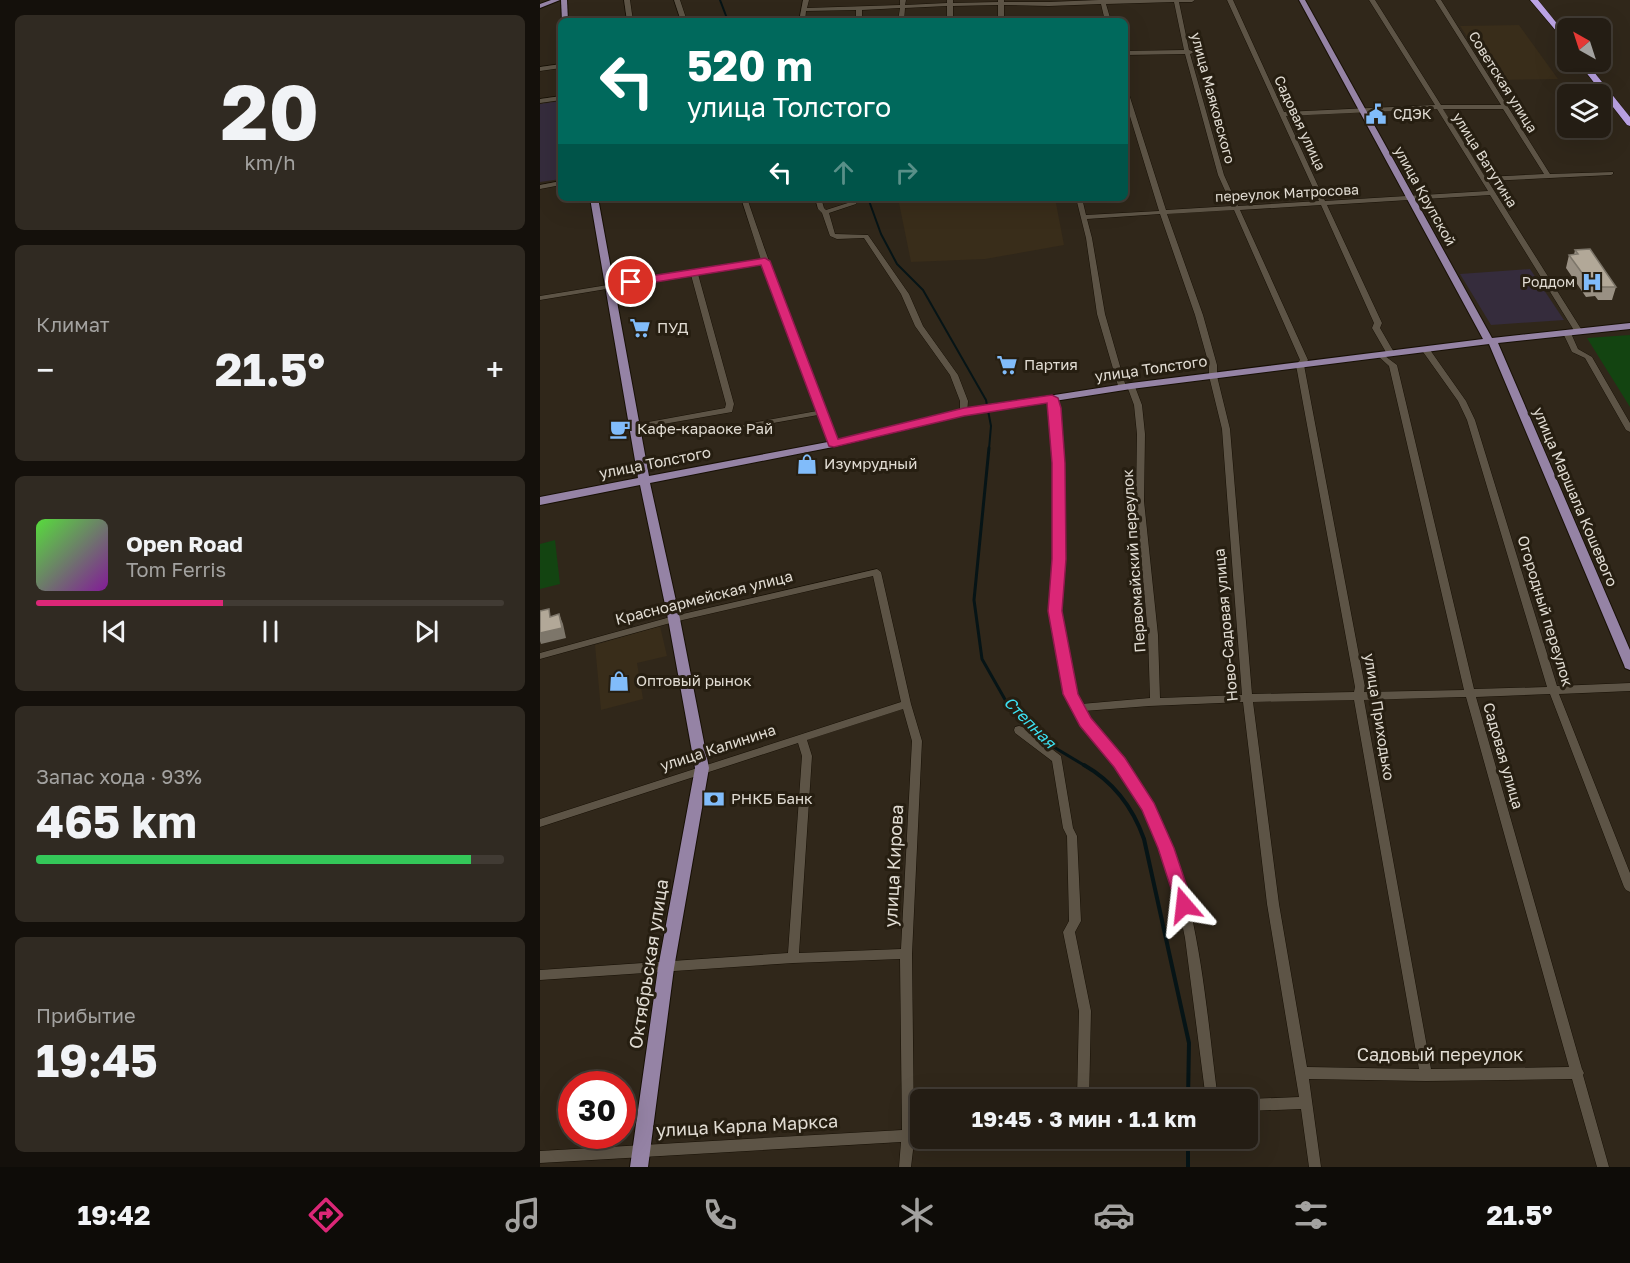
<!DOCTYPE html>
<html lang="ru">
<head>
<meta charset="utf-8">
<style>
  body { margin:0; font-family:"Golos Text",sans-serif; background:#302a22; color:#f1f3f6; height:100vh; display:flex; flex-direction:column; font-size:22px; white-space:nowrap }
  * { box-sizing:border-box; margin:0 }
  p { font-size:20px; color:#a3a2a0 }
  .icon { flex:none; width:33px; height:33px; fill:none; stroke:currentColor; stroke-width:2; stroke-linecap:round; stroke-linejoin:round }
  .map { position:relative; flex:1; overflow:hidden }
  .sheet { display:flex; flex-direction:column; gap:15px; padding:15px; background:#14100b; width:540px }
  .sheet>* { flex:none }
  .hud { position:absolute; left:18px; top:18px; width:570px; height:183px; border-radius:9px; box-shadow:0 6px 24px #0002,0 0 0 2px #413b34; background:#00695c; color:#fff; overflow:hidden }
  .needle { width:39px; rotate:321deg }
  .tools { position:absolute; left:1017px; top:18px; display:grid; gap:12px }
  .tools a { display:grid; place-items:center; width:54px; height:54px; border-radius:9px; background:#241d14; box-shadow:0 6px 24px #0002,0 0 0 2px #413b34; font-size:30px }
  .speed { position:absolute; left:18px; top:1071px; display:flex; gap:12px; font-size:30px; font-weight:700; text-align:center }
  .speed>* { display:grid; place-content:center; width:78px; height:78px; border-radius:50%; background:#241d14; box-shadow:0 6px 24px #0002,0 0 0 2px #413b34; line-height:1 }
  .speed .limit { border:9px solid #d22; background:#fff; color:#111 }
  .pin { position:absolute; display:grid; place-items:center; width:51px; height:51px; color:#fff; margin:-26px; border:3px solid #fff; border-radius:50%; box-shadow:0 2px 6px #0007 }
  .me { position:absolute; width:66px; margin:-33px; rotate:343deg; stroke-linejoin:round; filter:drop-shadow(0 0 4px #0008) }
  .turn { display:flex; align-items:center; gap:21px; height:126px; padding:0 30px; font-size:27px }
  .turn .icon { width:78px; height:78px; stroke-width:2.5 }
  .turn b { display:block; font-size:42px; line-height:51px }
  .lanes { display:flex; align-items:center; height:57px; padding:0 30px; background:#0003; justify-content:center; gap:30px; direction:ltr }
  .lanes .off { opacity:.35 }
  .big { font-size:45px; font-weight:700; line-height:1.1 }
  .sheet .card { flex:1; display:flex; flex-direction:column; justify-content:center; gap:9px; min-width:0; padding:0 21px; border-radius:9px; background:#302a22 }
  .sheet .dial { align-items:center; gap:0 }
  .dial b { font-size:78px; line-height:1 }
  .song { display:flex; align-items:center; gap:18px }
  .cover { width:72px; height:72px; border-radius:9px; background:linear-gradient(135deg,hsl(110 70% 55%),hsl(290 70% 35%)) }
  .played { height:6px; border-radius:3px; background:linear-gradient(90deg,#db2777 40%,#413b34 40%) }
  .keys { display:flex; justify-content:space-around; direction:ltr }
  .heat { display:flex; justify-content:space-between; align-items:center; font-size:33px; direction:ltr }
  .charge { height:9px; border-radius:4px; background:linear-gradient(90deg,#34c759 93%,#413b34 0) }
  .trip { position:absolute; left:370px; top:1089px; width:348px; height:60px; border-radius:9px; background:#241d14; box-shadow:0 6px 24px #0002,0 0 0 2px #413b34; font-weight:700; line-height:60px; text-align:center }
  .tab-bar { display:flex; height:96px; justify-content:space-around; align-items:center; background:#0e0c08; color:#a3a2a0 }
  .tab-bar .icon { width:42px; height:42px }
  .tab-bar .selected { color:#db2777 }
  .tab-bar b { font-size:27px; color:#f1f3f6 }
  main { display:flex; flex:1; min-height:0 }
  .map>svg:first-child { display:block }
</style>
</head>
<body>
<main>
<section class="sheet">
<div class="card dial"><b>20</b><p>km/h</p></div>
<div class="card"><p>Климат</p>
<div class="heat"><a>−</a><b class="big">21.5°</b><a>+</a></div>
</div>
<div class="card">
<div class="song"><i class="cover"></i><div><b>Open Road</b><p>Tom Ferris</p></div></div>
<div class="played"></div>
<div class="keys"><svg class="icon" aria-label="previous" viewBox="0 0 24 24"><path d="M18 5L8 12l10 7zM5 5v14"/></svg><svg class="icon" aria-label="pause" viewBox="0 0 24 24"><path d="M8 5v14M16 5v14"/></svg><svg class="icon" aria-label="next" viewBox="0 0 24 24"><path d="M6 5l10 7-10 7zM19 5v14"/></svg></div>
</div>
<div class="card"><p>Запас хода · 93%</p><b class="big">465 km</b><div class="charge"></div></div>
<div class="card"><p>Прибытие</p><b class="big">19:45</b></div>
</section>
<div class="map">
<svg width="1090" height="1167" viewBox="0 0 1090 1167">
  <rect width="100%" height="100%" fill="#30271a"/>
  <!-- built -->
  <g fill="#392d1a">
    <path d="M979,25L1018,79L956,80L920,26Z"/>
    <path d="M358,198H515L524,245L445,259L371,262Z"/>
    <path d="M120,626L127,656L97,663L103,699L61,710L55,645Z"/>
  </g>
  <!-- education -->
  <g fill="#352c3c">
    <path d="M21,101V179L0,182V104Z"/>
    <path d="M990,269L1024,320L951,325L920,274Z"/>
  </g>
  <!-- green -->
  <g fill="#134411">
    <path d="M1090,335V407L1047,338Z"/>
    <path d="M15,540L20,584L0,589V544Z"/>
  </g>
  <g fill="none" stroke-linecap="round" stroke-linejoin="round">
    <!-- stream-far2 -->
    <g stroke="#061416" stroke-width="2">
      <path d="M180,0L188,21"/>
      <path d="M328,198L341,234L357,264L383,290L446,400L451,426L449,449"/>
    </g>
    <!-- stream-far1 -->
    <path stroke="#061416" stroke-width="3" d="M449,448L434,600L442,659L467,703L507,743L547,767"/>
    <!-- stream -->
    <g stroke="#061416" stroke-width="4">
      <path d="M544,765C574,782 593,808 604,839L649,1043L648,1100"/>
      <path d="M648,1138V1167"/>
    </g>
    <!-- minor casing -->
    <g stroke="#171005" stroke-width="1">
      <g id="minor">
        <path d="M84,0H90L93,21H87Z"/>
        <path d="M134,0H140L147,21H141Z"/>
        <path d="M263,0H269L267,8L360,5V0H366L365,5L407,3V0H413V3L458,2V0H464V2H509L559,0H655L652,2H639L649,50L655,52L650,54L684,175L698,206L779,201L687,0H693L744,112L895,105L829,0H835L901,105H961L895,0H901L1010,174L1073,172V174L1071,175L948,181L1043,332L1039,334L1035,332L950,195L787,205L842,323L840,328L855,354L851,356L847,354L832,328L834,323L781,205L700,210L768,360L764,365L825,687L824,692L924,690L849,366L837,355L841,353L857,365L934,689L1007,687L927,420L918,401L881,349L885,347H888L926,401L935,420L1017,686L1090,683V691L1019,694L1090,873V892L1086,890L1084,887L1010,694L936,697L1042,1069L1044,1073L1043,1075L1069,1167H1057L1032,1079L886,1081L769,1079L781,1167H769L761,1109L708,1111V1100H707L708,1099L759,1097L727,904L703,702L609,706L544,711C553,729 569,742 581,757C592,771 606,791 614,807C660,897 665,1001 678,1100H666L645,938L637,899L621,848L605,810L575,765L541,725L526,694L510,611L515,559V463L508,398L512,396L516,398L523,463V559L520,611L536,694L541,704L610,698L608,635L596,501L597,434L594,405L587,386L588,384H594L602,405L605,434L604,501L618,635L620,698L702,695L682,429L669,376V365L655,315L620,214L547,219L552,238L565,314L586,387L585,389H579L557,314L546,238L536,198H542L546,215L619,211L585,100V89L588,91L626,210L692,206L678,175L645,54L585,55V51L644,50L634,2L566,4L571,21H565L561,4L509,6L464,5V21H458V5L413,6V21H407V6L365,8L364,21H358L360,8L322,10V21H316V10L266,11L265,21H259ZM897,109L948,191L785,201L746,116ZM903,109H963L1004,174L945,177ZM694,210L760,360L756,365L815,687L814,692L712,694L690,429L677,376V365L663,315L627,214ZM922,697H926L1029,1067L891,1069L824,700ZM814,700L879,1069L767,1067L739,904L713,702Z"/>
        <path d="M21,64V68L0,71V67Z"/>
        <path d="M21,96V100L0,103V99Z"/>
        <path d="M21,181V185L0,189V185Z"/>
        <path d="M201,198H207C235,281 267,363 297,444L296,446H290L289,444L278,415L206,428L202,426L206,424L277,411L222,263L158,274L194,404L192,412L95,429H92L91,427L92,425L185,408L186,404L151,275L0,300V296L221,260Z"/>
        <path d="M275,198H281L284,208L286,210L311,202L313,198H319L316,204L289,213L295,234L328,235L369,294L383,326L418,375L428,401L427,414H424L420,412V401L410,375L375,326L361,294L324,238L297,239L290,236L282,213L278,209Z"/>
        <path d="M1024,331H1030L1038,349L1052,357L1090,423V432L1086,430L1045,358L1032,352L1023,333Z"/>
        <path d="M337,569L341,572L371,704L382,741L372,954L374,1129H381V1138H386L381,1141L374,1142L371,1167H359L361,1142L0,1163V1151L362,1130L360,959L253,963L0,980V970L248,953L262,756L258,743L0,827V819L361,702L333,576L134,622L0,659V653L134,616ZM363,709L372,741L361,949L259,953L272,756L267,740Z"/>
        <path d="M479,726L483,727L521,756L533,828L537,836L541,921L535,932L551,1011L549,1100H537L539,1011L523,932L529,921L527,836L523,828L512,761L475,733L474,730L475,727Z"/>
      </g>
    </g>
    <!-- major casing -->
    <g stroke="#171005" stroke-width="2">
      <g id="major">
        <path d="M11,0H20L0,8V4Z"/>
        <path d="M21,0H27L28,21H22Z"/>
        <path d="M759,0H765L952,338L1090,323V329L958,343L1090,650V670L1085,668L1084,665L949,344L591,389L424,415L293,447L110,483L140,619L169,768L134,968L108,1167H90L118,968L155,768L128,619L100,485L0,505V497L98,478L50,198H58L109,476L293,441L424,409L591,383L943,339Z"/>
      </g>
    </g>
    <!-- highway casing -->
    <g stroke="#171005" stroke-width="1">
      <g id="highway">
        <path d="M990,0H998L1028,37V45Z"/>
        <path d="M1038,62H1046L1090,117V126L1087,125Z"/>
      </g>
    </g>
    <!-- minor -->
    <use href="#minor" fill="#5d5446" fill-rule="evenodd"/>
    <!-- major -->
    <use href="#major" fill="#9583a5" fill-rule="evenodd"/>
    <!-- highway -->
    <use href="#highway" fill="#bba3e5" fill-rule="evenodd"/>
  </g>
  <!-- wall -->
  <path fill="#999083" d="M1035,250L1076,287L1072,300H1058L1055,296L1046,297L1026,268L1029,255H1034Z"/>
  <!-- shaded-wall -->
  <path fill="#7d766a" d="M19,614L23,624L26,638L1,644L0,641V633Z"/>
  <!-- building -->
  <g fill="#b2a898" stroke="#7d766a" stroke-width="1.5">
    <path d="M1050,249L1076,287H1062L1059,283L1050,284L1029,255L1038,254L1035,250Z"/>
    <path d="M9,609L10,617L19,614L22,628L0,633V611Z"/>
  </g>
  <!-- route -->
  <path fill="#db2777" stroke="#8e194d" stroke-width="1.5" d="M225,258L230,261L298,439L424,408L512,395L518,398L521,408L525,463L526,559L522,611L538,694L551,718L585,758L614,803L634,848L653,905L650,910L644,912L638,910L618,848L602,810L574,767L540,726L523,694L508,611L512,559V463L507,403L424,416L294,447L289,446L221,265L91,286L85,282L91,279Z"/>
  <!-- icons -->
  <defs>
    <g id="civic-bare" transform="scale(1.62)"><path d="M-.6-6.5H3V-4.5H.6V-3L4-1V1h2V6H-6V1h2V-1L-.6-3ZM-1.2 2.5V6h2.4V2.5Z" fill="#81bcfa" stroke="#261e11" stroke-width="2.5" paint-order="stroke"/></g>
    <g id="hospital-bare" transform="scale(1.62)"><path d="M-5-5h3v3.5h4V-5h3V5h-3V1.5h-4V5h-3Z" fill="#81bcfa" stroke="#261e11" stroke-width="2.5" paint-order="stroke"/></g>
    <g id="supermarket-bare" transform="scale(1.62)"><path d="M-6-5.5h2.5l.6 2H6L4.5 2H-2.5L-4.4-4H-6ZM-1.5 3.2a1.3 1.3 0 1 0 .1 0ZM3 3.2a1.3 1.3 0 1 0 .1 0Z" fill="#81bcfa" stroke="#261e11" stroke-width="2.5" paint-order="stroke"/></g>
    <g id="cafe-bare" transform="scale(1.62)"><path d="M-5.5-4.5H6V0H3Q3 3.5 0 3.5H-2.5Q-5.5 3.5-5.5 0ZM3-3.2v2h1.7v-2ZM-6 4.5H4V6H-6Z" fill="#81bcfa" stroke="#261e11" stroke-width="2.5" paint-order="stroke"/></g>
    <g id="shop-bare" transform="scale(1.62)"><path d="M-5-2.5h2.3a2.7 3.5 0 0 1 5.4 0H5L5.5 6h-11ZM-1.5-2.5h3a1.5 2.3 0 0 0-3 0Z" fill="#81bcfa" stroke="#261e11" stroke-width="2.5" paint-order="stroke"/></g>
    <g id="bank-bare" transform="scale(1.62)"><path d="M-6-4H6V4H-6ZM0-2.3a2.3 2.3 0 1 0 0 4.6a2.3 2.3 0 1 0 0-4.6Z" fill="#81bcfa" stroke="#261e11" stroke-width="2.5" paint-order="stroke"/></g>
  </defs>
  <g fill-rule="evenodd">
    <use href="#civic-bare" x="836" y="114"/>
    <use href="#hospital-bare" x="1052" y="282"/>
    <use href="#supermarket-bare" x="100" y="328"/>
    <use href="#supermarket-bare" x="467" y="365"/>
    <use href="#cafe-bare" x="80" y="429"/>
    <use href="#shop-bare" x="267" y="464"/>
    <use href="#shop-bare" x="79" y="681"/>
    <use href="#bank-bare" x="174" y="799"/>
  </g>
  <g text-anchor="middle" stroke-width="6" stroke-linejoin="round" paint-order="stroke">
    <!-- far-street labels -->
    <g font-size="14" fill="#e1dcd3" stroke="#261e11">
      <text transform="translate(963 82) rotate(58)" y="5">Советская улица</text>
      <text transform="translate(673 98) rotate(75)" y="5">улица Маяковского</text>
      <text transform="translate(760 123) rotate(65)" y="5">Садовая улица</text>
      <text transform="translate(945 160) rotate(58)" y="5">улица Ватутина</text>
      <text transform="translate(747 193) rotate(-3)" y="5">переулок Матросова</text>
      <text transform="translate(885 196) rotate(61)" y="5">улица Крупской</text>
    </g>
    <!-- far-poi labels -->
    <g font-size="14" fill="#e1dcd3" stroke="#261e11" text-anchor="start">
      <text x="853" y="119">СДЭК</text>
      <text x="1035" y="287" text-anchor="end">Роддом</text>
    </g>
    <!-- poi labels -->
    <g font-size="15" fill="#e1dcd3" stroke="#261e11" text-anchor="start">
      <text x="117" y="333">ПУД</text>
      <text x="484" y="370">Партия</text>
      <text x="97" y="434">Кафе-караоке Рай</text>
      <text x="284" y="469">Изумрудный</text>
      <text x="96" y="686">Оптовый рынок</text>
      <text x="191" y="804">РНКБ Банк</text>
    </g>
    <!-- street labels -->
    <g font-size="15" fill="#e1dcd3" stroke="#261e11">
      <text transform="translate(611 369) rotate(-8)" y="5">улица Толстого</text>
      <text transform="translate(115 463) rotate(-11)" y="5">улица Толстого</text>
      <text transform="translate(1035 497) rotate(67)" y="5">улица Маршала Кошевого</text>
      <text transform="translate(594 561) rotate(-94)" y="5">Первомайский переулок</text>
      <text transform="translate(164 598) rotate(-14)" y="5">Красноармейская улица</text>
      <text transform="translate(1005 611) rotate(73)" y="5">Огородный переулок</text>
      <text transform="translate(686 625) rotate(-95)" y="5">Ново-Садовая улица</text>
      <text transform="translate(839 717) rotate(81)" y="5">улица Приходько</text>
      <text transform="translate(178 748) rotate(-18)" y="5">улица Калинина</text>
      <text transform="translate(963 756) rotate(74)" y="5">Садовая улица</text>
    </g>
    <!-- water labels -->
    <g font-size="16" font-style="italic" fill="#3cdff0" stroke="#261e11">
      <text transform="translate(490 722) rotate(45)" y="6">Степная</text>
    </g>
    <!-- near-street labels -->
    <g font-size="18" fill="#e1dcd3" stroke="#261e11">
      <text transform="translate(354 866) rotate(-87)" y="6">улица Кирова</text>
      <text transform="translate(109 964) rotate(-81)" y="6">Октябрьская улица</text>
      <text x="900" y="1061">Садовый переулок</text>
      <text transform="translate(207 1126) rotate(-3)" y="6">улица Карла Маркса</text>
    </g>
  </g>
</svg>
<div class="tools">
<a><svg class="needle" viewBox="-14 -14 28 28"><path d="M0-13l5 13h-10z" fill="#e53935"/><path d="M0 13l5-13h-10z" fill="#a3a2a0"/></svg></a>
<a><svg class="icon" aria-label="layers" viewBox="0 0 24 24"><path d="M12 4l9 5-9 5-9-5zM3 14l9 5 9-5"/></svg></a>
</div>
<div class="speed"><div class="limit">30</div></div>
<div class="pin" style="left:91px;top:282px;background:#d93025"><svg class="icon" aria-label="arrive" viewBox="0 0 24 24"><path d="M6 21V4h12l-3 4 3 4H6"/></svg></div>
<svg class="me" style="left:644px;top:905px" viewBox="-20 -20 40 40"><path d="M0-17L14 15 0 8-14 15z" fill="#db2777" stroke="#fff" stroke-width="4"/></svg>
<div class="trip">19:45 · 3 мин · 1.1 km</div>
<div class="hud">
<div class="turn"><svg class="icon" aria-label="left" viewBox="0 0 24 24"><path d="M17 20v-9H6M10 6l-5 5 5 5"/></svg><div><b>520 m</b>улица Толстого</div></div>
<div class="lanes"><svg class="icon" aria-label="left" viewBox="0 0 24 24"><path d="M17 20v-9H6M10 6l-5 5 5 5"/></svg><svg class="icon off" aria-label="ahead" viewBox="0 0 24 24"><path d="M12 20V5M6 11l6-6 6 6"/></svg><svg class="icon off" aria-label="right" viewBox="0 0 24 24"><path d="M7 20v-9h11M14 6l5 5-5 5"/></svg></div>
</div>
</div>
</main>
<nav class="tab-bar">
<b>19:42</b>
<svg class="icon selected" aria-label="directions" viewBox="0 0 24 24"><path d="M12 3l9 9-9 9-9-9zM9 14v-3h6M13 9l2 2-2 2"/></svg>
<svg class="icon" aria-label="music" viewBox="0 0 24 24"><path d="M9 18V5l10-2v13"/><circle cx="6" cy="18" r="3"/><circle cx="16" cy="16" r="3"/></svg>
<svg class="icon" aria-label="phone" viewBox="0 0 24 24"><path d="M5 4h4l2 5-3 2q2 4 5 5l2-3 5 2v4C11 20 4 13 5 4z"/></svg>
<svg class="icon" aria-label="climate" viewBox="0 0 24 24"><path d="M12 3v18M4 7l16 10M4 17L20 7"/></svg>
<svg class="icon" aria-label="car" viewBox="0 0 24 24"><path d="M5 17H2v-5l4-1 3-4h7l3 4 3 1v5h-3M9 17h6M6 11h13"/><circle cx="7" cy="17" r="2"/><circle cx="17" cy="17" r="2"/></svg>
<svg class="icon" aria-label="filters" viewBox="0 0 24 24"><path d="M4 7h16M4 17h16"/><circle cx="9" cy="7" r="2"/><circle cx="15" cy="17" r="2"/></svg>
<b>21.5°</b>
</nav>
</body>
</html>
